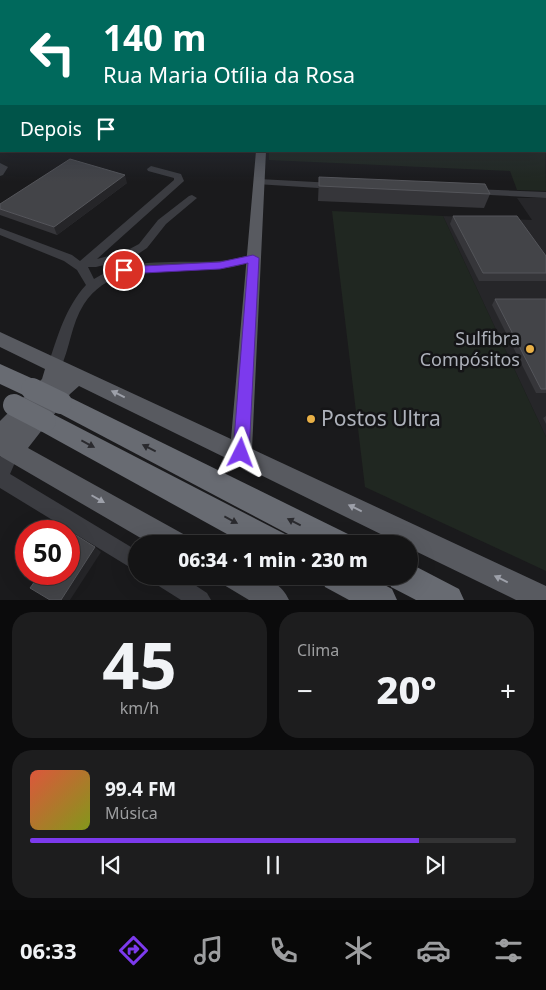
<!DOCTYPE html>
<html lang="pt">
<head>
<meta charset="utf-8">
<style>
  body { margin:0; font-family:"Noto Sans",sans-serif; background:#1d1d1e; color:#f1f3f6; height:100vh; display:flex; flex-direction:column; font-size:19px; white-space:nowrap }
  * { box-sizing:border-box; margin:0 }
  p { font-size:16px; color:#9d9ea0 }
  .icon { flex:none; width:28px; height:28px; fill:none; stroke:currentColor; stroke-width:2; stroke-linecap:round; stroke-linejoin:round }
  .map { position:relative; height:600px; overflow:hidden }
  .details { display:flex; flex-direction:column; gap:12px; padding:12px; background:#0b0b0c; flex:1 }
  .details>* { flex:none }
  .guide { position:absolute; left:0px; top:0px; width:546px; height:152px; box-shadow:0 5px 20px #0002,0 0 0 1px #333334; background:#00695c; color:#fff; overflow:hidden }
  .speed { position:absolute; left:15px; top:520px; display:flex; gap:10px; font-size:25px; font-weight:700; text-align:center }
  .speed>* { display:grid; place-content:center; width:65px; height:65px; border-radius:50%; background:#141415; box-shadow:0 5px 20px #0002,0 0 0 1px #333334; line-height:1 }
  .speed .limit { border:8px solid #d22; background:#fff; color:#111 }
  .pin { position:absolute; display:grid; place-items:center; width:42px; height:42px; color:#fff; margin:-21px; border:2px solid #fff; border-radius:50%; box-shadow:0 1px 5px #0007 }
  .me { position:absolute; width:55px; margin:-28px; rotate:3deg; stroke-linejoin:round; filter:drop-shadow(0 0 4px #0008) }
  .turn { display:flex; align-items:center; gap:18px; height:105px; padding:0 20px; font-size:22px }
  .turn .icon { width:65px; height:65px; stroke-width:2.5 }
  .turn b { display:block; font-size:35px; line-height:42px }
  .then { display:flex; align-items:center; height:48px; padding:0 20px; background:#0003; gap:10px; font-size:19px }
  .big { font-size:38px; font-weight:800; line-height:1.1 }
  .details .tile { flex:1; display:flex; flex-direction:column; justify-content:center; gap:8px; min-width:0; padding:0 18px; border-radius:20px; background:#1d1d1e }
  .details .dial { align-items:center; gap:0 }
  .dial b { font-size:65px; line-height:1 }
  .song { display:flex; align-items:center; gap:15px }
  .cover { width:60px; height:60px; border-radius:8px; background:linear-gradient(135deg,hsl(10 70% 55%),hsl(70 70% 35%)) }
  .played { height:5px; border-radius:2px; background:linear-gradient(90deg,#7c3aed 80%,#333334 80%) }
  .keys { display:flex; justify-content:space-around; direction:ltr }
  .heat { display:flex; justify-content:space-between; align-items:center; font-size:28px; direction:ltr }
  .details .tiles { flex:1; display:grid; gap:12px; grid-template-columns:1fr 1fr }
  .tile:last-child { grid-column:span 2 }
  .trip { position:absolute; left:128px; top:535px; width:290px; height:50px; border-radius:25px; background:#141415; box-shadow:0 5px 20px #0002,0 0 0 1px #333334; font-weight:800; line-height:50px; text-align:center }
  .dock { display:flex; height:80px; justify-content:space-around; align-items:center; background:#080808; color:#9d9ea0 }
  .dock .icon { width:35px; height:35px }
  .dock .active { color:#7c3aed }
  .dock b { font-size:22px; color:#f1f3f6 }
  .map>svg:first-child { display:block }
</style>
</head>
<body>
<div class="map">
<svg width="546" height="600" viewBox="0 0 546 600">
  <rect width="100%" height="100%" fill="#1a1a1c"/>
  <!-- built -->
  <path fill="#262629" d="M517,198H546V437L443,216L532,220Z"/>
  <!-- green -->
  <g fill="#202721">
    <path d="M545,127L546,191L517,190L510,171L269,160V151H545Z"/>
    <path d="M332,211L443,216L546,437V571L365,487Z"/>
  </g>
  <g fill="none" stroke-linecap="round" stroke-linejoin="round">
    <!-- minor -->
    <g fill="#3b3c41" fill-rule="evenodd">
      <rect x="545" y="105" width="1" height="4"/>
      <rect x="0" y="141" width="1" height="4"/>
      <path d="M0,163L8,167L3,175L0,176Z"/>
      <path d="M151,166L181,174L184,181L97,259L124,252L139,244L158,220L189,196L192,195L197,198L166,224L147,248L132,258L96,267H88L94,279C131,256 178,264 219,261C231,260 242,257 253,254L259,258L257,261C245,264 232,268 219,269C174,272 113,259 84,304C71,324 70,349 60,369L55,371L50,369L48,365C58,336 65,308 86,285L77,270L64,261L0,235V228L72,255L80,261L174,180V178L148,171L147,169Z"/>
      <path d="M259,179L334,183L339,186L334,189L256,184V180Z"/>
      <path d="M474,189L546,192V198L471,194L469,192Z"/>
      <path d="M12,443L18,445L20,451L10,474L136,550V571L0,488V457L6,445Z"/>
      <path d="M151,576H181L207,593L211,600H181L154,583Z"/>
    </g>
    <!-- major -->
    <g fill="#585a60" fill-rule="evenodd">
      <path d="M256,151H266L252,449L546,586V600H516L409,548V544H401L79,386L70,394L28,448L185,535L189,544H151L0,456V421L42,379L45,369L0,347V332L231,439Z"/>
      <path d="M220,576C245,576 277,572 289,600H249L224,585Z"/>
    </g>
    <!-- highway -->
    <g fill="#686b72" fill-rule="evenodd">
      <path d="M0,364L40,382L43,389L40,396L32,399L0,384Z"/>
      <path d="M61,393L348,534L353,544H307L53,410L49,403L53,396Z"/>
      <path d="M45,410L285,534L290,544H245L37,429L33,421L37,413Z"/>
      <path d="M409,563L459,589L464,600H416L391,587L387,576H409Z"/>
      <path d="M321,576H368L392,589L397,600H349L325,587Z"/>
    </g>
    <!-- highway-bridge -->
    <g stroke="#686b72" stroke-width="22">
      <path d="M32,389L61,403"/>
      <path d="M14,405L45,421"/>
    </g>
  </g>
  <!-- wall -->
  <g fill="#36363a">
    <path d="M319,177L490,194L484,208L318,201Z"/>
    <path d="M127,183L57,235L0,215V204Z"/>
    <path d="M453,216L546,256V281H479L450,224Z"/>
    <path d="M495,299H546V393H536L492,305Z"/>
    <path d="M546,416V424L543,418Z"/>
  </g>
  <!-- shaded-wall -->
  <g fill="#252528">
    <path d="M125,175L127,183L57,235L54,227Z"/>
    <path d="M95,547L101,552L70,600H61Z"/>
  </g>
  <!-- building -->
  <g fill="#434448" stroke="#54555a">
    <path d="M70,159L125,175L54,227L0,209V204Z"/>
    <path d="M319,177L485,184L490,194L319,186Z"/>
    <path d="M453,216H517L546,256V273H483Z"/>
    <path d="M495,299H546V389H541Z"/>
    <path d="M71,532L95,547L61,600H50L30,588L40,574H69V535Z"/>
  </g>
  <!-- one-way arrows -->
  <defs><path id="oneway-solid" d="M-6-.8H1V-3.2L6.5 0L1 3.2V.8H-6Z" transform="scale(1.25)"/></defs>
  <g fill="#9da0a9">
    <use href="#oneway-solid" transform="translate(118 394) rotate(-154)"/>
    <use href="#oneway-solid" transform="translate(98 499) rotate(30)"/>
    <use href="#oneway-solid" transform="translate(355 508) rotate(-154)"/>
    <use href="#oneway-solid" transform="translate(501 579) rotate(-154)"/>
  </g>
  <g fill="#2a2a2e">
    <use href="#oneway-solid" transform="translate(88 444) rotate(28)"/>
    <use href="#oneway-solid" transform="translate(149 448) rotate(-153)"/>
    <use href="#oneway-solid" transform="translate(231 520) rotate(28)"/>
    <use href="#oneway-solid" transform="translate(294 522) rotate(-153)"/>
  </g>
  <!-- sky -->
  <linearGradient id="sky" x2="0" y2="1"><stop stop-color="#0e0e0f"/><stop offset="0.54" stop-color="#383e4b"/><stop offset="1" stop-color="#383e4b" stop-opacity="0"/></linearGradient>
  <rect width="546" height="182" fill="url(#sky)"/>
  <!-- route -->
  <path fill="#7c3aed" stroke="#51269a" d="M253,255L259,258L249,453L246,459L241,461L235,459L233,453L248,263L220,269L124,274L119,270L124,267L220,262Z"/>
  <!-- markers -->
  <g fill="#e9b046" stroke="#151517" stroke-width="2">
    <circle cx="530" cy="349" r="5"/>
    <circle cx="311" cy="419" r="5"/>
  </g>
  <g text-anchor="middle" stroke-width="5" stroke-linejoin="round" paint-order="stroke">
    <!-- poi labels -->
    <g font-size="18" fill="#aeb2bb" stroke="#151517" text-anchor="end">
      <text x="520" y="345">Sulfibra<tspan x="520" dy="21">Compósitos</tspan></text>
    </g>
    <!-- near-poi labels -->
    <g font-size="21" fill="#aeb2bb" stroke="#151517" text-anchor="start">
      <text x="321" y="426">Postos Ultra</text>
    </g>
  </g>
</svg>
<div class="speed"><div class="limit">50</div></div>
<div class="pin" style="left:124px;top:270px;background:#d93025"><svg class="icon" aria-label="arrive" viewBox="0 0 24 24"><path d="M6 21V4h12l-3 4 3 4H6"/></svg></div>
<svg class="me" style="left:241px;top:453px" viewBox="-20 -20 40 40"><path d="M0-17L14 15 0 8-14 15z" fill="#7c3aed" stroke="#fff" stroke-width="4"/></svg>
<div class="trip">06:34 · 1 min · 230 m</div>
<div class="guide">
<div class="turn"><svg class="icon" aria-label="left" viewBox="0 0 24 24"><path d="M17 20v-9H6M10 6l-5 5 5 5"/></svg><div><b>140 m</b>Rua Maria Otília da Rosa</div></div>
<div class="then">Depois<svg class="icon" aria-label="arrive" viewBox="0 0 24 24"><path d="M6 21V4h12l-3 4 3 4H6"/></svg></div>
</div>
</div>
<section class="details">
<div class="tiles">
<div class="tile dial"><b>45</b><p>km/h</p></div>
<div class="tile"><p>Clima</p>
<div class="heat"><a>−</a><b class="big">20°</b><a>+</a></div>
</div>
<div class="tile">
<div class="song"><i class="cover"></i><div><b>99.4 FM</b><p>Música</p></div></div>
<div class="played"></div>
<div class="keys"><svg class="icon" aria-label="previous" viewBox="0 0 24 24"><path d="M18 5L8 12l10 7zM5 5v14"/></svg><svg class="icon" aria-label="pause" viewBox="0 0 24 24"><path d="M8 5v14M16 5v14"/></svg><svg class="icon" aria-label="next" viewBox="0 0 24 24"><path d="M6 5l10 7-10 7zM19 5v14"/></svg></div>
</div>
</div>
</section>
<nav class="dock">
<b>06:33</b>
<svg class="icon active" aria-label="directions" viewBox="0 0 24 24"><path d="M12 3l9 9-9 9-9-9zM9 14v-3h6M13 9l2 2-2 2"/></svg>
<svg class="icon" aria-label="music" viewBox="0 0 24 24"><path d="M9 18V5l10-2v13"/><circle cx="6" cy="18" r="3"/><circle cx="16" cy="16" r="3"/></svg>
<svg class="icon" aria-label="phone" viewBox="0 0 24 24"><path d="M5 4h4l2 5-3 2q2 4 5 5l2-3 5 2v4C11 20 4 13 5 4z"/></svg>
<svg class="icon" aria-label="climate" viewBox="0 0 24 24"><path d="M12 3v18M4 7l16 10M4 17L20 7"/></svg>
<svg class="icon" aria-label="car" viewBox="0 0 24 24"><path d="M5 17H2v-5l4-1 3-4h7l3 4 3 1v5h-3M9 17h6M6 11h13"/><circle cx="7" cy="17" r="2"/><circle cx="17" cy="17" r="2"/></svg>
<svg class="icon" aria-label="filters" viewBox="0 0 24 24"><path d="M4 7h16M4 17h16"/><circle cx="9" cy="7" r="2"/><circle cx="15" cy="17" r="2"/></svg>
</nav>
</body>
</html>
